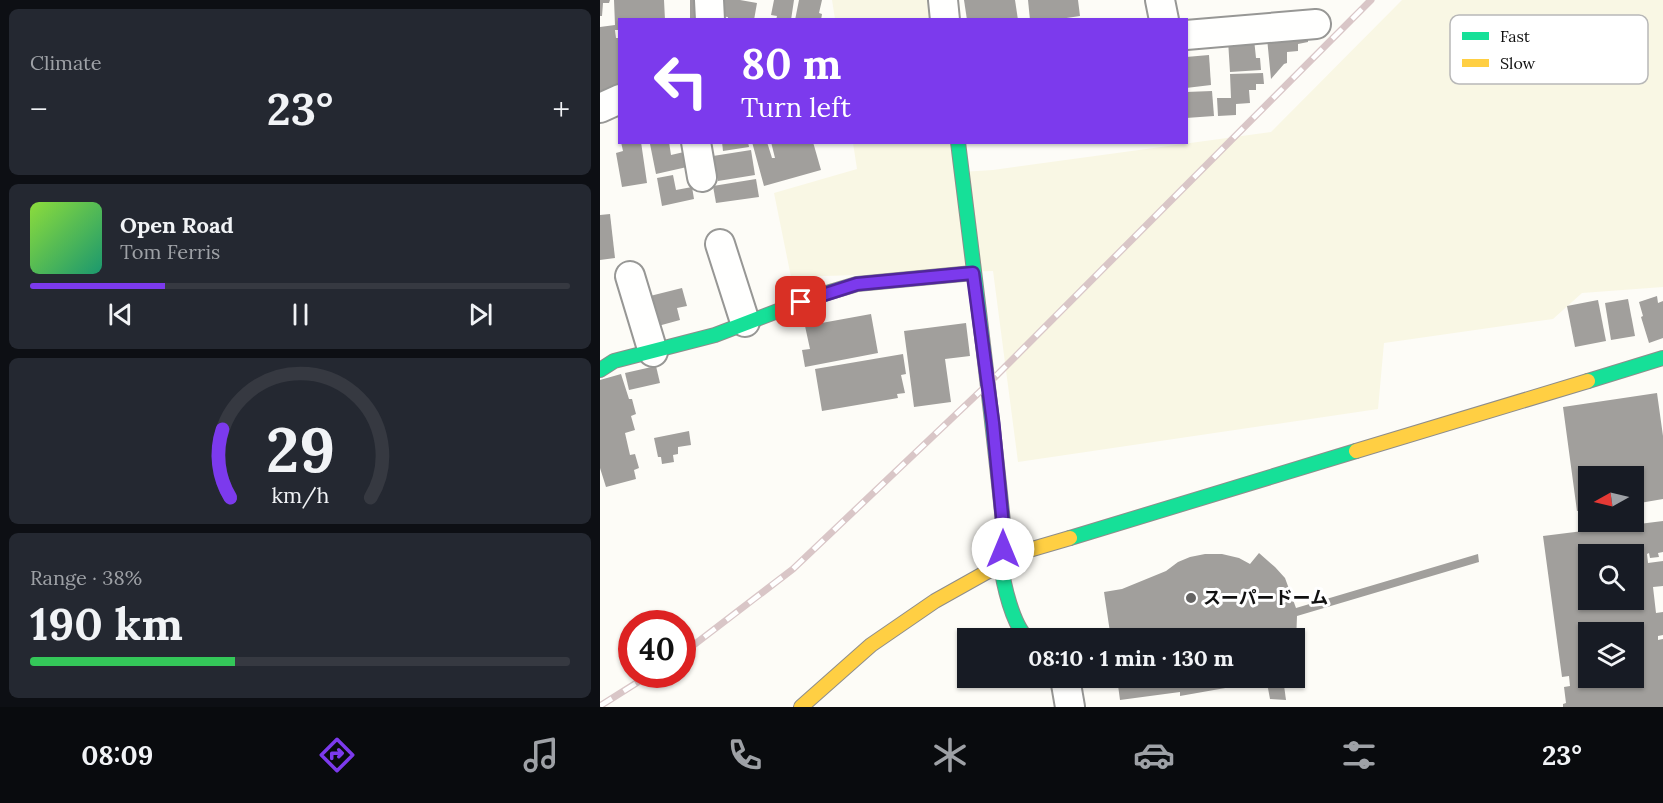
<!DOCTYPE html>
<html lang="en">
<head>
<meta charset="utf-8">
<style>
  body { margin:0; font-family:Lora,"Noto Sans JP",serif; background:#242831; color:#f1f3f6; height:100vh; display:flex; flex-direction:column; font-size:22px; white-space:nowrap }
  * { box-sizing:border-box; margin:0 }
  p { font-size:20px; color:#9ea1a6 }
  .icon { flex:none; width:33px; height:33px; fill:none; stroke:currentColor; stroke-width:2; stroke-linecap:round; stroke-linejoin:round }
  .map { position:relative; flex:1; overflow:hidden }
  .drawer { display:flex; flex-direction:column; gap:9px; padding:9px; background:#0d0f14; width:600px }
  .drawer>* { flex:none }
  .top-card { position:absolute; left:18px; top:18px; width:570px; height:126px; border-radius:0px; box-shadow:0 2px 4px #0004; background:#7c3aed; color:#fff; overflow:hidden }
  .needle { width:39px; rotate:262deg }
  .controls { position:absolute; left:978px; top:466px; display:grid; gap:12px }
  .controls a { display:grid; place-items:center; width:66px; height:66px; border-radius:0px; background:#171b24; box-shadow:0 2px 4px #0004; font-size:30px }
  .speed { position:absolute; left:18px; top:610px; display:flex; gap:12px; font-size:30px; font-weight:700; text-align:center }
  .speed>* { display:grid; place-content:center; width:78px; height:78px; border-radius:50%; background:#171b24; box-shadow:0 2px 4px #0004; line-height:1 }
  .speed .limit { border:9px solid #d22; background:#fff; color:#111 }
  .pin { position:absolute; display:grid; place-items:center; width:51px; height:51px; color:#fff; margin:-26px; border-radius:12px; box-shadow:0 3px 9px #0006 }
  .me { position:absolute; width:66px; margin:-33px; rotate:0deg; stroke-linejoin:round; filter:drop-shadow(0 0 4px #0008) }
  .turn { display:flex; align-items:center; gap:21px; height:126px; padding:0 24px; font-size:27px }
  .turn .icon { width:78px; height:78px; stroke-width:2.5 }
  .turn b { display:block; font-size:42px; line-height:51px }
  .big { font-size:45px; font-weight:700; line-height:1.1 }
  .drawer .card { flex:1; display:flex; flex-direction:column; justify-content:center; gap:9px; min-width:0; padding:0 21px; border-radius:9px; background:#242831 }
  .drawer .dial { align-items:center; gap:0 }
  .dial svg { height:156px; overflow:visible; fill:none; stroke:#363941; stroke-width:7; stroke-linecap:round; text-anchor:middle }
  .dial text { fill:#f1f3f6; stroke:none }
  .song { display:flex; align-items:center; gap:18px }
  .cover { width:72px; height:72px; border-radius:9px; background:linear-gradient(135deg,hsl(90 70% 55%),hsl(160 70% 35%)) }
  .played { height:6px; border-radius:3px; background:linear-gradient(90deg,#7c3aed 25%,#363941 25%) }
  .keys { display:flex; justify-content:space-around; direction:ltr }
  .heat { display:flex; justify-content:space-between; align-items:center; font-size:33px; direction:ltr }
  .charge { height:9px; border-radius:4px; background:linear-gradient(90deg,#34c759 38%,#363941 0) }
  .trip { position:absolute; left:357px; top:628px; width:348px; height:60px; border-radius:0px; background:#171b24; box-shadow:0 2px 4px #0004; font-weight:700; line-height:60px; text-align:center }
  .tab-bar { display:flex; height:96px; justify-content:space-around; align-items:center; background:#090b0e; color:#9ea1a6 }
  .tab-bar .icon { width:42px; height:42px }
  .tab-bar .active { color:#7c3aed }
  .tab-bar b { font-size:27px; color:#f1f3f6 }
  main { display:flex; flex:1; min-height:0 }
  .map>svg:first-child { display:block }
</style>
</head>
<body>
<main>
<section class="drawer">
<div class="card"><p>Climate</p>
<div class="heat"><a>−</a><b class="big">23°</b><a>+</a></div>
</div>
<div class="card">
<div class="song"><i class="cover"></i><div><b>Open Road</b><p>Tom Ferris</p></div></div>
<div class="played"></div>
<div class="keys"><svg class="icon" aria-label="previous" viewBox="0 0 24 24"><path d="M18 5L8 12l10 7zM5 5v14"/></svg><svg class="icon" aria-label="pause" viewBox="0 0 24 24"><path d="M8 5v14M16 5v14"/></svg><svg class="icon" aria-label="next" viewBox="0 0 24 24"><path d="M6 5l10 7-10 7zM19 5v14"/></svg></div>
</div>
<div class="card dial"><svg viewBox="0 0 100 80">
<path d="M14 69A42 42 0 1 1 86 69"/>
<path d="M14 69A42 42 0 0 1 10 34" stroke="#7c3aed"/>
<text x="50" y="56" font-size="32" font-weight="700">29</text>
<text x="50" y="72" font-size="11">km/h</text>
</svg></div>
<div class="card"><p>Range · 38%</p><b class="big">190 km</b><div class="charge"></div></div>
</section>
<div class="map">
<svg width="1063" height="707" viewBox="0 0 1063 707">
  <rect width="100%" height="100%" fill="#fdfcf7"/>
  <!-- farmland -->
  <g fill="#f9f7e4">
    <path d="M232,0H344L346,19H235Z"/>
    <path d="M802,0H1063V287L982,293L953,319L784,343L778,409L418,462L393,271L191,277L174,193L257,169L253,143H358L361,172L393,170L671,132Z"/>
  </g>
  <!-- building -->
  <g fill="#a19f9c" fill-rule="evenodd">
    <path d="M0,0H10L9,3H3L2,16H0Z"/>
    <path d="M14,0H64L65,20H20V30H15L16,38H20V92L0,93V27L15,25Z"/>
    <path d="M90,0H105L102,18H90Z"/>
    <path d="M122,0H140L157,3L154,20H128V17L119,16Z"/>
    <path d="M174,0H194L191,20H176L177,16L171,15Z"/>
    <path d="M199,0H222L219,13L222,14L221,20H195Z"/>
    <path d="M364,0H415L418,20H367Z"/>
    <path d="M428,0H478L480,16L453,20H430Z"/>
    <path d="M708,35V42L698,44V51L687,52V63L684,64L671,79L667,38Z"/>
    <path d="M654,39L656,58H660L661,70L630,72L628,40Z"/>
    <path d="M609,55L611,85L586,88V57Z"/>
    <path d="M663,73L664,84H656V90H649L650,103L636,104V115L618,116L617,98H631L630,74Z"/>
    <path d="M612,91L614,116L586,118V92Z"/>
    <path d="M21,142H41L47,183L22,187L16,153L23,151Z"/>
    <path d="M58,142H69L71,155L84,152L87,167L56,174L50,144Z"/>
    <path d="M122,142H148L149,147L123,151Z"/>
    <path d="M152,142H167L172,158H175L171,142H213L221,170L164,186Z"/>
    <path d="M151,150L155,175L118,181L113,156Z"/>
    <path d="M73,175L76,190L92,187L94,199L62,206L57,178Z"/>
    <path d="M156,179L159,197L116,203L113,186Z"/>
    <path d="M10,214L15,258L0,260V215Z"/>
    <path d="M82,288L87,306L77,308L80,320L58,326L50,296Z"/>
    <path d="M1057,296L1058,303L1063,301V338L1049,343L1041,317L1043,316L1039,302Z"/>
    <path d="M1028,299L1035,336L1011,340L1005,303Z"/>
    <path d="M998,300L1006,341L975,347L967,306Z"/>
    <path d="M271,314L278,353L205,367L202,350L210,349L205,326Z"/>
    <path d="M366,323L370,356L345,359L351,402L314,407L304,331Z"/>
    <path d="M303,354L306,374L301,375L305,393L297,394L298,398L222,411L215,369Z"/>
    <path d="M56,366L60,383L29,390L25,373Z"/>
    <path d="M21,374L29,399H32L36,414L31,416L35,430L25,433L30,455L35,454L39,468L34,470L36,479L6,487L0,468V380Z"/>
    <path d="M1057,393L1063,436V499L1034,504V477H988V510L977,511L963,407Z"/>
    <path d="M89,431L91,445L78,447V454L73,455L74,462L62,464L61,457H58L54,438Z"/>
    <path d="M1063,521V552L1058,553L1059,557L1050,558L1049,553L1047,554L1048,563L1063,561V586L1053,587L1056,613L1063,612V635L1058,636V640L1063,639V707H963V704L966,703L964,687L970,686L969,676L962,677L943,536ZM988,555H1034V600H988ZM988,633H1034V678H988Z"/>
    <path d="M659,553L675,567L685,578L696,608L878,554L879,562L697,616L696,643L694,639H511L504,592L522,589L566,571L578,562L590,557L605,554H622L639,558L650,564Z"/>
    <path d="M517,678H664V679L631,685V687L580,696V692L520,700Z"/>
    <path d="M666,678H683L686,700L670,699Z"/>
  </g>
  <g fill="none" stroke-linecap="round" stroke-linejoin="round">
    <!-- street casing -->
    <g stroke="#979795" stroke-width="32">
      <g id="street">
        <path d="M109,0L110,20"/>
        <path d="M343,0L345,20"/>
        <path d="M560,0L564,20"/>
        <path d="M586,35L716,24"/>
        <path d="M0,108L20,99"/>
        <path d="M96,142L102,177"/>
        <path d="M120,244L145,322"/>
        <path d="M30,276L53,352"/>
        <path d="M465,678L470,707"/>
      </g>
    </g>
    <!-- fast casing -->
    <g stroke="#8e8d8b" stroke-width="16">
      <g id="fast">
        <path d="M358,142C374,272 391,401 404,532C405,542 400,553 401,563C403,584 413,626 428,639"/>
        <path d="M0,370L14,361L115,335L217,296L257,284L373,273"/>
        <path d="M988,381L1063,358"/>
        <path d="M470,538L756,451"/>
      </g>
    </g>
    <!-- slow casing -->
    <g stroke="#8e8d8b" stroke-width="16">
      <g id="slow">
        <path d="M756,451L988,381"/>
        <path d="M201,707L271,645L335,601L410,559L429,550L470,538"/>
      </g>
    </g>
    <!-- street -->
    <use href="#street" stroke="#fffffe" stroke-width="28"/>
    <!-- fast -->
    <use href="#fast" stroke="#16e098" stroke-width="14"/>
    <!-- slow -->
    <use href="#slow" stroke="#ffcf43" stroke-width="14"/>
    <!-- rail casing -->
    <g stroke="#d9c6c7" stroke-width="7">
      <g id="rail">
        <path d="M82,654L193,569L388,384L771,0"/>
        <path d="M0,706L49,675"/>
      </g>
    </g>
    <!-- rail -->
    <use href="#rail" stroke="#fff" stroke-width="4.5" stroke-dasharray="14" stroke-linecap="butt"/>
  </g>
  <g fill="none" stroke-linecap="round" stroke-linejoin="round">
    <!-- route casing -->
    <g stroke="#51269a" stroke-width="15">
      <path id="route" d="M201,302L257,284L373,273L393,423L404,536L403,549"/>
    </g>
    <!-- route -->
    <use href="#route" stroke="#7c3aed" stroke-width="10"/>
  </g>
  <!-- markers -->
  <circle fill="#646362" stroke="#fff" stroke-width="2" cx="591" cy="598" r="6"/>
  <g text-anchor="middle" stroke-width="6" stroke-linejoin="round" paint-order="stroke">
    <!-- poi labels -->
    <g font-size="18" font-weight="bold" fill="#111" stroke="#fff" text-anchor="start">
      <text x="603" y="604">スーパードーム</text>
    </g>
  </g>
  <!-- legend -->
  <rect x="850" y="15" width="198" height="69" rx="9" fill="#fff" stroke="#b8b8b8" stroke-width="1.5"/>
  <rect x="862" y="32" width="27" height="8" fill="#16e098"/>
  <rect x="862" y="59" width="27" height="8" fill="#ffcf43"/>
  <g font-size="16" fill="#111">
    <text x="900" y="42">Fast</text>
    <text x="900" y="69">Slow</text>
  </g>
</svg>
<div class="controls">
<a><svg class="needle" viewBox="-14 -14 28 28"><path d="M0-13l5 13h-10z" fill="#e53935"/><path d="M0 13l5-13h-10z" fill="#9ea1a6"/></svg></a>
<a><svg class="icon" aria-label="search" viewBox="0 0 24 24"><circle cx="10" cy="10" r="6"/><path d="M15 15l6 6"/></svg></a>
<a><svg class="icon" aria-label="layers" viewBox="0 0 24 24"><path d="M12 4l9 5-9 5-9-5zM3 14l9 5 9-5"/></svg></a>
</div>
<div class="speed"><div class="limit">40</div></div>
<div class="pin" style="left:201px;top:302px;background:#d93025"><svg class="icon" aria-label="arrive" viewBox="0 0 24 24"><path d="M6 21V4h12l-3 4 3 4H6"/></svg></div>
<svg class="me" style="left:403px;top:549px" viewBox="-20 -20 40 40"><circle r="19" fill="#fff"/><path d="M0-13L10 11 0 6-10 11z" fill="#7c3aed"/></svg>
<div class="trip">08:10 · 1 min · 130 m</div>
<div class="top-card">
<div class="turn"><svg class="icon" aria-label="left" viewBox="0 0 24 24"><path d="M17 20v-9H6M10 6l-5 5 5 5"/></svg><div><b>80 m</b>Turn left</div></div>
</div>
</div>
</main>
<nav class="tab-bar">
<b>08:09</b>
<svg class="icon active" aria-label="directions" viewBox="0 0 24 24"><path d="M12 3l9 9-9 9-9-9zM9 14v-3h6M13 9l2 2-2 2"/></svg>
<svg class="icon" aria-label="music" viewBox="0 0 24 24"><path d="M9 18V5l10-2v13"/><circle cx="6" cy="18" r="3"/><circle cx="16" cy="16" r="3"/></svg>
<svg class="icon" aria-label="phone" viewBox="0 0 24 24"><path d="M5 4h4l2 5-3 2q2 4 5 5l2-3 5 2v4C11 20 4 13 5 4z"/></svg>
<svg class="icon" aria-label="climate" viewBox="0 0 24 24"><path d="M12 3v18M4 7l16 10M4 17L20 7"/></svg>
<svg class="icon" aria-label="car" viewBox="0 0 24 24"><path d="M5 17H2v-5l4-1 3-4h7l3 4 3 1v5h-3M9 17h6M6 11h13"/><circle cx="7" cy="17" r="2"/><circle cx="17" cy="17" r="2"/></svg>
<svg class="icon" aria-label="filters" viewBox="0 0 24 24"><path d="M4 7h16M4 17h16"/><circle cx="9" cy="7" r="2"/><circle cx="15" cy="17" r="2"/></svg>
<b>23°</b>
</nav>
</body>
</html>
